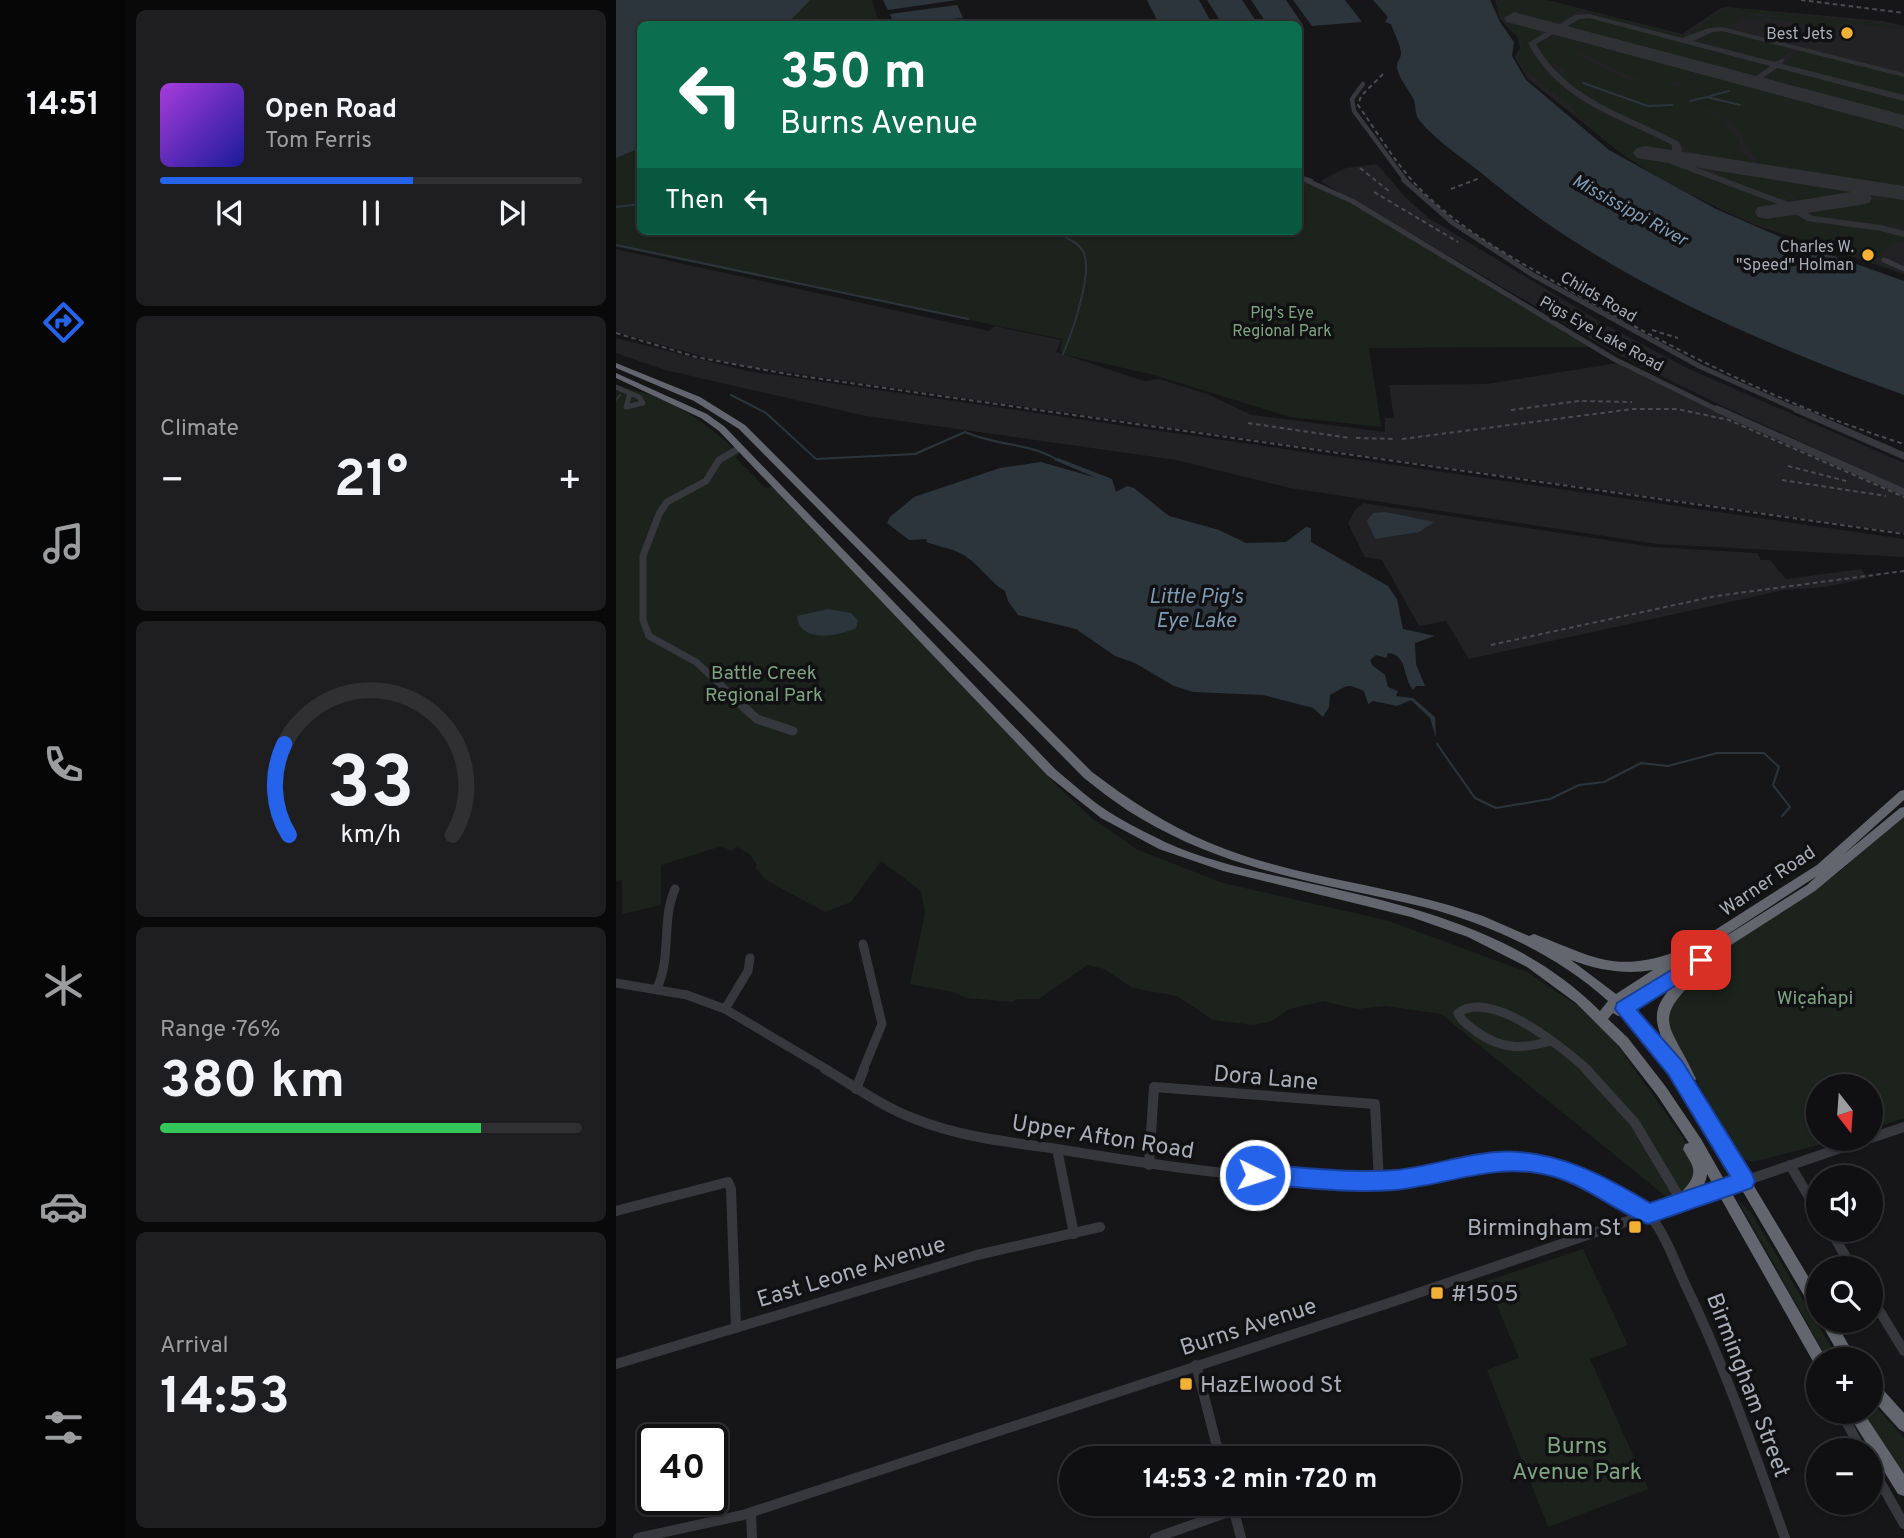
<!DOCTYPE html>
<html lang="en">
<head>
<meta charset="utf-8">
<style>
  body { margin:0; font-family:Overpass,sans-serif; background:#1e1e20; color:#f1f3f6; height:100vh; display:flex; flex-direction:column; font-size:26px; white-space:nowrap }
  * { box-sizing:border-box; margin:0 }
  p { font-size:23px; color:#9c9d9f }
  .icon { flex:none; width:38px; height:38px; fill:none; stroke:currentColor; stroke-width:2; stroke-linecap:round; stroke-linejoin:round }
  .map { position:relative; flex:1; overflow:hidden }
  .drawer { display:flex; flex-direction:column; gap:10px; padding:10px; background:#09090a; width:490px }
  .drawer>* { flex:none }
  .guide { position:absolute; left:21px; top:21px; width:665px; height:214px; border-radius:10px; box-shadow:0 2px 5px #0004,0 0 0 2px #303032; background:#0b6e4f; color:#fff; overflow:hidden }
  .needle { width:46px; rotate:163deg }
  .buttons { position:absolute; left:1190px; top:1074px; display:grid; gap:14px }
  .buttons a { display:grid; place-items:center; width:77px; height:77px; border-radius:50%; background:#101012; box-shadow:0 2px 5px #0004,0 0 0 2px #303032; font-size:35px }
  .speed { position:absolute; left:21px; top:1424px; display:flex; gap:14px; font-size:35px; font-weight:700; text-align:center }
  .speed>* { display:grid; place-content:center; width:91px; height:91px; border-radius:50%; background:#101012; box-shadow:0 2px 5px #0004,0 0 0 2px #303032; line-height:1 }
  .speed .limit { border:4px solid #111; border-radius:10px; background:#fff; color:#111 }
  .pin { position:absolute; display:grid; place-items:center; width:60px; height:60px; color:#fff; margin:-30px; border-radius:14px; box-shadow:0 4px 10px #0006 }
  .me { position:absolute; width:77px; margin:-38px; rotate:94deg; stroke-linejoin:round; filter:drop-shadow(0 0 5px #0008) }
  .turn { display:flex; align-items:center; gap:24px; height:147px; padding:0 28px; font-size:32px }
  .turn .icon { width:91px; height:91px; stroke-width:2.5 }
  .turn b { display:block; font-size:49px; line-height:60px }
  .then { display:flex; align-items:center; height:66px; padding:0 28px; background:#0003; gap:14px; font-size:26px }
  .big { font-size:52px; font-weight:700; line-height:1.1 }
  .drawer .card { flex:1; display:flex; flex-direction:column; justify-content:center; gap:10px; min-width:0; padding:0 24px; border-radius:10px; background:#1e1e20 }
  .drawer .dial { align-items:center; gap:0 }
  .dial svg { height:182px; overflow:visible; fill:none; stroke:#303032; stroke-width:7; stroke-linecap:round; text-anchor:middle }
  .dial text { fill:#f1f3f6; stroke:none }
  .song { display:flex; align-items:center; gap:21px }
  .cover { width:84px; height:84px; border-radius:10px; background:linear-gradient(135deg,hsl(280 70% 55%),hsl(240 70% 35%)) }
  .played { height:7px; border-radius:4px; background:linear-gradient(90deg,#2563eb 60%,#303032 60%) }
  .keys { display:flex; justify-content:space-around; direction:ltr }
  .heat { display:flex; justify-content:space-between; align-items:center; font-size:38px; direction:ltr }
  .charge { height:10px; border-radius:5px; background:linear-gradient(90deg,#34c759 76%,#303032 0) }
  .trip { position:absolute; left:443px; top:1446px; width:402px; height:70px; border-radius:35px; background:#101012; box-shadow:0 2px 5px #0004,0 0 0 2px #303032; font-weight:700; line-height:70px; text-align:center }
  main { display:flex; flex:1; min-height:0 }
  .menu { display:flex; flex-direction:column; width:126px; justify-content:space-around; align-items:center; background:#060607; color:#9c9d9f }
  .menu .icon { width:49px; height:49px }
  .menu .current { color:#2563eb }
  .menu b { font-size:32px; color:#f1f3f6 }
  .map>svg:first-child { display:block }
</style>
</head>
<body>
<main>
<nav class="menu">
<b>14:51</b>
<svg class="icon current" aria-label="directions" viewBox="0 0 24 24"><path d="M12 3l9 9-9 9-9-9zM9 14v-3h6M13 9l2 2-2 2"/></svg>
<svg class="icon" aria-label="music" viewBox="0 0 24 24"><path d="M9 18V5l10-2v13"/><circle cx="6" cy="18" r="3"/><circle cx="16" cy="16" r="3"/></svg>
<svg class="icon" aria-label="phone" viewBox="0 0 24 24"><path d="M5 4h4l2 5-3 2q2 4 5 5l2-3 5 2v4C11 20 4 13 5 4z"/></svg>
<svg class="icon" aria-label="climate" viewBox="0 0 24 24"><path d="M12 3v18M4 7l16 10M4 17L20 7"/></svg>
<svg class="icon" aria-label="car" viewBox="0 0 24 24"><path d="M5 17H2v-5l4-1 3-4h7l3 4 3 1v5h-3M9 17h6M6 11h13"/><circle cx="7" cy="17" r="2"/><circle cx="17" cy="17" r="2"/></svg>
<svg class="icon" aria-label="filters" viewBox="0 0 24 24"><path d="M4 7h16M4 17h16"/><circle cx="9" cy="7" r="2"/><circle cx="15" cy="17" r="2"/></svg>
</nav>
<section class="drawer">
<div class="card">
<div class="song"><i class="cover"></i><div><b>Open Road</b><p>Tom Ferris</p></div></div>
<div class="played"></div>
<div class="keys"><svg class="icon" aria-label="previous" viewBox="0 0 24 24"><path d="M18 5L8 12l10 7zM5 5v14"/></svg><svg class="icon" aria-label="pause" viewBox="0 0 24 24"><path d="M8 5v14M16 5v14"/></svg><svg class="icon" aria-label="next" viewBox="0 0 24 24"><path d="M6 5l10 7-10 7zM19 5v14"/></svg></div>
</div>
<div class="card"><p>Climate</p>
<div class="heat"><a>−</a><b class="big">21°</b><a>+</a></div>
</div>
<div class="card dial"><svg viewBox="0 0 100 80">
<path d="M14 69A42 42 0 1 1 86 69"/>
<path d="M14 69A42 42 0 0 1 12 29" stroke="#2563eb"/>
<text x="50" y="56" font-size="32" font-weight="700">33</text>
<text x="50" y="72" font-size="11">km/h</text>
</svg></div>
<div class="card"><p>Range · 76%</p><b class="big">380 km</b><div class="charge"></div></div>
<div class="card"><p>Arrival</p><b class="big">14:53</b></div>
</section>
<div class="map">
<svg width="1288" height="1538" viewBox="0 0 1288 1538">
  <rect width="100%" height="100%" fill="#161618"/>
  <!-- built -->
  <g fill="#222225">
    <path d="M879,0H931L1066,34L1105,8L1111,7L1267,21L1288,26V274L1137,224L1100,207L1009,156L911,78L899,57L904,48L902,38L884,19Z"/>
    <path d="M761,164L790,198L814,219L988,324L1071,368L1288,463V489L1098,402L1001,354L704,181L730,168Z"/>
    <path d="M0,249L373,331L379,326L445,340L440,352L528,381L543,379L591,394L636,415L769,432V418H778L773,385L871,384L1002,363L1288,495V533L140,368L92,358L0,332Z"/>
    <path d="M0,338L131,371L1288,539V557L1041,544L674,488L560,460L250,416L49,370L0,353Z"/>
    <path d="M747,503L1037,547L1141,553L1145,560H1154L1170,579L1245,569L1252,578L1209,587L1168,590L853,659L830,621L803,626L766,560L749,557L732,523L738,511Z"/>
  </g>
  <!-- green -->
  <g fill="#1c231d">
    <path d="M0,0H256L263,24H24V231H682L683,179L708,187L973,347L753,348L765,427L674,417L538,375L451,355L444,351L446,339L0,247Z"/>
    <path d="M881,0H930L1070,36L1107,10L1117,8L1260,23L1288,29L1115,11L1111,12L1151,17L1142,20L1128,16L1115,25L1116,28L1092,27L1071,39L973,15L971,10L961,11L939,24L902,14L892,21L926,31V35L912,44C931,83 974,109 1013,126C1028,132 1047,137 1058,147L1056,152H1029L1035,159L1054,162L1168,206L1147,209L1155,216C1175,214 1193,216 1209,230L1204,223L1259,229L1288,237V242L1283,241L1262,254L1264,256L1259,258L1246,253L1270,267C1175,237 1064,203 986,138C974,128 963,115 952,104C934,88 917,82 902,59C902,55 905,53 906,49C909,37 881,20 881,0Z"/>
    <path d="M965,17L975,18L1153,66L1141,76L1134,77L952,27Z"/>
    <path d="M1153,18L1156,17L1227,23L1207,36L1191,32L1199,26Z"/>
    <path d="M1102,29L1173,47L1176,49L1161,61H1154L1080,41Z"/>
    <path d="M946,35L1080,72L1064,82H1057L1061,86L1082,72L1288,127V188L1147,166C1137,157 1134,151 1128,140C1118,121 1093,109 1074,103L1105,119L1124,139L1122,148L1140,165L1078,155L1068,145L998,114L947,81L950,71L944,66L928,61L919,44L927,39L1010,79L1027,82L963,51L958,53L938,43L932,36Z"/>
    <path d="M1188,51L1288,76V96L1168,64L1182,52Z"/>
    <path d="M1166,67L1288,99V116L1164,85L1153,76L1160,68Z"/>
    <path d="M1100,171L1154,178L1181,204L1101,176Z"/>
    <path d="M1157,178L1240,191L1244,194L1184,203Z"/>
    <path d="M1277,198L1288,199V225L1199,218L1193,212Z"/>
    <path d="M0,387C50,393 88,420 123,454L120,458L149,488L163,486L342,673L438,783L478,820L522,850L607,883L773,921L911,972L962,1006L997,1039L1066,1136L1082,1168L1064,1208L825,1014L770,1006L741,1009L707,1001L673,1009L656,1021L638,1025L597,1020L561,996L517,988L488,969L471,965L423,999H402L396,1002L351,998L337,992L294,984L309,913L305,891L265,861L235,902L209,912L150,880L139,868L141,865L134,854L121,847L115,851L106,846L45,865V905L6,914V880L0,881Z"/>
    <path d="M1288,815V1118L1255,1129V1087H1202V1139H1225L1137,1162L1124,1158L1051,1028L1050,1000L1112,947L1222,873Z"/>
    <path d="M1121,1199L1136,1214L1223,1360H1212Z"/>
    <path d="M967,1249L1012,1345L974,1359L1032,1489L932,1527L871,1370L903,1358L871,1281Z"/>
    <path d="M1255,1401L1288,1438V1474L1246,1412H1255Z"/>
  </g>
  <!-- water -->
  <g fill="#2c353c">
    <path d="M0,0H194L175,20L162,24H24V148L0,158Z"/>
    <path d="M267,0H341L272,10Z"/>
    <path d="M531,0H583L596,24H543Z"/>
    <path d="M591,0H626L642,24H606Z"/>
    <path d="M635,0H670L687,25L651,24Z"/>
    <path d="M677,0H729L746,22L696,26Z"/>
    <path d="M757,0H874L884,22L898,42L896,56L910,80L993,150L1100,209L1167,238L1288,281V395C1144,343 994,279 875,181C852,161 822,143 803,120C799,115 800,107 798,100C793,89 784,81 781,68C780,62 785,59 785,53C784,43 778,33 775,24L769,22L772,17Z"/>
    <path d="M341,5L347,18L278,24L274,14Z"/>
    <path d="M442,458L496,479L500,492L511,486L518,488L553,516L603,530L630,543L670,542L690,527L695,528V542L772,586L781,599L787,629L819,636L799,643L800,664L809,686H800L797,690C786,676 792,655 772,653L770,658L760,655L754,660L756,665L769,675L772,687L782,691L780,696L797,698L819,717L820,738L814,718L795,700L781,706L757,701L752,704L748,691C728,682 732,686 714,695L713,707L707,717L697,708L647,695L577,692L558,686L519,663L499,656L460,629L402,615L392,601L389,591C375,583 366,568 352,558C341,549 324,547 310,542L311,539L293,540L271,523L274,517L298,497L384,468L425,462L481,478L438,460Z"/>
    <path d="M770,512L818,522L803,532L759,539L751,521L757,513Z"/>
    <path d="M212,609L235,613L242,621L240,628C223,636 183,644 181,616Z"/>
  </g>
  <g fill="none" stroke-linecap="round" stroke-linejoin="round">
    <!-- stream -->
    <g stroke="#2c353c" stroke-width="2">
      <path d="M967,83L1032,106L1056,105"/>
      <path d="M1094,96L1113,91"/>
      <path d="M1074,101L1091,97L1124,105"/>
      <path d="M0,207L24,204"/>
      <path d="M440,231C448,238 462,241 467,251C478,271 456,333 447,354"/>
      <path d="M0,245L352,319"/>
      <path d="M115,395L150,413L200,459L299,454L349,432C380,446 410,442 440,459"/>
      <path d="M0,400L4,395"/>
      <path d="M821,744L859,798L880,808L934,799L963,785L988,782L1025,763L1052,766L1101,753H1148L1163,767L1157,785L1174,807L1166,816"/>
    </g>
    <!-- taxiway -->
    <g fill="#303135" fill-rule="evenodd">
      <path d="M973,14L1066,38L1093,28L1106,27L1288,73V77L1106,31L1097,32L1077,41L1159,62L1169,58L1166,64L1288,95V101L1161,68L1138,84H1135V80L1154,66L973,18L964,19L920,44C950,99 1011,114 1063,142L1066,150L1063,161L1175,203L1197,216L1265,225L1288,231V237L1265,231L1191,221L1169,207L1055,164L1056,145C1000,115 944,103 912,43L959,15Z"/>
      <path d="M1288,118V124H1284V120Z"/>
    </g>
    <!-- runway -->
    <g fill="#303135" fill-rule="evenodd">
      <path d="M898,12L1288,115V129L891,22L888,18Z"/>
      <path d="M1029,146L1288,186V200L1254,195L1256,198L1253,203L1244,205L1151,219L1142,217L1139,212L1142,207L1235,192L1021,158L1017,153L1021,148Z"/>
    </g>
    <!-- minor-far4 -->
    <g stroke="#37383d" stroke-width="4.5">
      <path d="M747,84L736,99L738,111L790,181"/>
      <path d="M682,177L695,181"/>
    </g>
    <!-- minor-far3 -->
    <g stroke="#37383d" stroke-width="5">
      <path d="M690,180L736,201L998,359L1104,411"/>
      <path d="M788,180L837,223L917,275L1085,367L1184,411"/>
      <path d="M1268,260L1288,269"/>
      <path d="M0,387L23,397L27,403L10,407L14,394"/>
    </g>
    <!-- minor-far2 -->
    <g stroke="#37383d" stroke-width="7">
      <path d="M1101,409L1288,492"/>
      <path d="M1180,409L1288,456"/>
      <path d="M122,701L80,662L33,636L27,620V556L43,514L51,502L90,481L103,460L124,448"/>
    </g>
    <!-- minor-far1 -->
    <g stroke="#37383d" stroke-width="9">
      <path d="M120,700L141,719L177,731"/>
      <path d="M247,944L266,1024L247,1070"/>
      <path d="M0,983L71,995L109,1009L212,1070"/>
      <path d="M41,988C56,956 45,921 59,889"/>
      <path d="M109,1009L132,971L134,958"/>
      <path d="M935,1041C907,1049 886,1050 861,1032C853,1026 846,1022 842,1013C875,988 947,1048 972,1070"/>
    </g>
    <!-- minor -->
    <g stroke="#37383d" stroke-width="10">
      <path d="M209,1069C238,1086 267,1107 299,1119C344,1137 393,1142 441,1149C549,1167 657,1183 767,1180C817,1179 866,1158 917,1163C953,1166 1019,1193 1040,1224C1052,1241 1060,1265 1069,1284C1109,1366 1138,1452 1169,1538"/>
      <path d="M970,1069L1019,1123L1066,1202"/>
      <path d="M240,1089L248,1069"/>
      <path d="M1255,1138L1288,1127"/>
      <path d="M441,1149L458,1234"/>
      <path d="M533,1165L538,1087L759,1104L763,1181"/>
      <path d="M1174,1165L1202,1212"/>
      <path d="M0,1211L112,1182L115,1189L120,1328"/>
      <path d="M1214,1230L1237,1269"/>
      <path d="M1255,1297L1288,1351"/>
      <path d="M0,1364L361,1255L484,1227"/>
      <path d="M580,1365L604,1458"/>
      <path d="M1225,1412L1246,1451"/>
      <path d="M1255,1466L1288,1524"/>
      <path d="M616,1503L625,1538"/>
      <path d="M135,1513L136,1538"/>
      <path d="M22,1538L127,1515L773,1303L1251,1139"/>
      <path d="M539,1538L618,1510"/>
    </g>
    <!-- highway -->
    <g fill="#63666e" fill-rule="evenodd">
      <path d="M0,363L84,397L129,425L476,772C513,800 551,825 594,843C669,875 758,883 836,906L867,916L913,936L918,934C974,955 997,974 1059,952L1063,953L1201,865L1284,791L1288,790V800L1227,855L1284,808L1288,807V817L1199,891L1087,963L1090,967L1088,971C1033,1023 1053,1020 1080,1079L1077,1084L1202,1293V1313L1197,1311L1076,1105L1036,1048L1006,1015L1002,1016L997,1013L992,1019L1012,1038L1050,1087L1085,1139L1211,1360H1202V1367L1199,1365L1091,1174C1090,1187 1077,1203 1066,1209L1061,1207L1059,1202C1065,1189 1082,1181 1076,1165C1074,1160 1070,1155 1067,1149L1069,1144L1073,1143L1041,1095L1003,1046L960,1003L911,967L852,937L795,917L607,871L543,849L485,818L431,775L103,431L85,418L0,378V373L91,414L109,427L439,769C456,783 474,800 493,812C510,823 531,833 549,842C595,863 648,873 697,884C801,907 906,933 984,1011L992,1001C941,955 874,924 808,907C750,893 689,883 632,865C589,852 549,834 511,810C496,800 482,789 468,778L123,429L78,401L0,368ZM1201,876L1191,885L1083,953ZM955,960C982,970 1008,975 1037,970L1000,994ZM1064,978C1040,1003 1034,1013 1049,1046L1016,1008Z"/>
      <path d="M1204,1321H1219L1241,1360H1226Z"/>
      <path d="M1255,1380L1260,1382L1288,1413V1432L1283,1429L1255,1398Z"/>
      <path d="M1231,1412H1247L1288,1474V1496L1282,1494Z"/>
    </g>
    <!-- rail -->
    <g stroke="#4a4c52" stroke-width="2" stroke-dasharray="4.5 3.5" stroke-linecap="butt">
      <path d="M1185,0L1288,13"/>
      <path d="M767,74L745,96L742,105C763,135 783,169 809,194C851,234 905,263 955,291C1062,352 1171,407 1288,444"/>
      <path d="M744,168L774,192"/>
      <path d="M835,189L864,178"/>
      <path d="M758,192L842,242"/>
      <path d="M1036,330L1062,338"/>
      <path d="M0,333L80,357L171,374L1288,534"/>
      <path d="M895,410L963,401L1016,402"/>
      <path d="M632,423L734,438"/>
      <path d="M740,438L780,439"/>
      <path d="M786,439L1017,409H1061L1113,420L1288,497"/>
      <path d="M1172,466L1230,481"/>
      <path d="M1166,480L1270,496"/>
      <path d="M875,645L1100,596L1288,571"/>
    </g>
  </g>
  <!-- route -->
  <path fill="#2563eb" stroke="#184099" stroke-width="2" d="M1085,952L1092,954L1094,960L1092,965L1021,1010L1066,1061L1136,1174L1139,1181L1136,1188L1032,1224C994,1209 964,1179 921,1173C873,1165 826,1186 778,1190C735,1194 683,1186 639,1185L632,1182L629,1175L632,1168L639,1165C683,1166 735,1174 779,1170C812,1167 845,1155 879,1152C937,1148 986,1174 1034,1203L1114,1176L1052,1074L999,1009L1001,1003Z"/>
  <!-- markers -->
  <g fill="#f2b134" stroke="#111113" stroke-width="2.5">
    <circle cx="1231" cy="33" r="7"/>
    <circle cx="1252" cy="255" r="7"/>
    <rect x="1012" y="1220" width="14" height="14" rx="3.5"/>
    <rect x="814" y="1286" width="14" height="14" rx="3.5"/>
    <rect x="563" y="1377" width="14" height="14" rx="3.5"/>
  </g>
  <g text-anchor="middle" stroke-width="7" stroke-linejoin="round" paint-order="stroke">
    <!-- far-poi labels -->
    <g font-size="16" fill="#a8adb8" stroke="#111113" text-anchor="end">
      <text x="1217" y="39">Best Jets</text>
      <text x="1238" y="252">Charles W.<tspan x="1238" dy="18">"Speed" Holman</tspan></text>
    </g>
    <!-- far-street labels -->
    <g font-size="16" fill="#a8adb8" stroke="#111113">
      <text transform="translate(983 296) rotate(30)" y="6">Childs Road</text>
      <text transform="translate(986 333) rotate(29)" y="6">Pigs Eye Lake Road</text>
    </g>
    <!-- far-park labels -->
    <g font-size="16" fill="#7fa381" stroke="#111113">
      <text x="666" y="318">Pig's Eye<tspan x="666" dy="18">Regional Park</tspan></text>
    </g>
    <!-- far-water labels -->
    <g font-size="18" font-style="italic" fill="#7f9bb3" stroke="#111113">
      <text transform="translate(1014 210) rotate(29)" y="6">Mississippi River</text>
    </g>
    <!-- park labels -->
    <g font-size="19" fill="#7fa381" stroke="#111113">
      <text x="148" y="679">Battle Creek<tspan x="148" dy="22">Regional Park</tspan></text>
      <text x="1199" y="1004">Wic̣aḣapi</text>
    </g>
    <!-- street labels -->
    <g font-size="19" fill="#a8adb8" stroke="#111113">
      <text transform="translate(1151 880) rotate(-34)" y="7">Warner Road</text>
    </g>
    <!-- water labels -->
    <g font-size="21" font-style="italic" fill="#7f9bb3" stroke="#111113">
      <text x="580" y="603">Little Pig's<tspan x="580" dy="24">Eye Lake</tspan></text>
    </g>
    <!-- near-street labels -->
    <g font-size="23" fill="#a8adb8" stroke="#111113">
      <text transform="translate(650 1077) rotate(5)" y="8">Dora Lane</text>
      <text transform="translate(487 1136) rotate(9)" y="8">Upper Afton Road</text>
      <text transform="translate(235 1271) rotate(-17)" y="8">East Leone Avenue</text>
      <text transform="translate(632 1326) rotate(-18)" y="8">Burns Avenue</text>
      <text transform="translate(1133 1385) rotate(69)" y="8">Birmingham Street</text>
    </g>
    <!-- near-poi labels -->
    <g font-size="23" fill="#a8adb8" stroke="#111113" text-anchor="start">
      <text x="1005" y="1235" text-anchor="end">Birmingham St</text>
      <text x="835" y="1301">#1505</text>
      <text x="584" y="1392">HazElwood St</text>
    </g>
    <!-- near-park labels -->
    <g font-size="23" fill="#7fa381" stroke="#111113">
      <text x="961" y="1453">Burns<tspan x="961" dy="26">Avenue Park</tspan></text>
    </g>
  </g>
</svg>
<div class="buttons">
<a><svg class="needle" viewBox="-14 -14 28 28"><path d="M0-13l5 13h-10z" fill="#e53935"/><path d="M0 13l5-13h-10z" fill="#9c9d9f"/></svg></a>
<a><svg class="icon" aria-label="sound" viewBox="0 0 24 24"><path d="M4 9h4l5-4v14l-5-4H4zM17 9q2 3 0 6"/></svg></a>
<a><svg class="icon" aria-label="search" viewBox="0 0 24 24"><circle cx="10" cy="10" r="6"/><path d="M15 15l6 6"/></svg></a>
<a>+</a>
<a>−</a>
</div>
<div class="speed"><div class="limit">40</div></div>
<div class="pin" style="left:1085px;top:960px;background:#d93025"><svg class="icon" aria-label="arrive" viewBox="0 0 24 24"><path d="M6 21V4h12l-3 4 3 4H6"/></svg></div>
<svg class="me" style="left:639px;top:1175px" viewBox="-20 -20 40 40"><circle r="17" fill="#2563eb" stroke="#fff" stroke-width="3"/><path d="M0-11L8 9 0 5-8 9z" fill="#fff"/></svg>
<div class="trip">14:53 · 2 min · 720 m</div>
<div class="guide">
<div class="turn"><svg class="icon" aria-label="left" viewBox="0 0 24 24"><path d="M17 20v-9H6M10 6l-5 5 5 5"/></svg><div><b>350 m</b>Burns Avenue</div></div>
<div class="then">Then<svg class="icon" aria-label="left" viewBox="0 0 24 24"><path d="M17 20v-9H6M10 6l-5 5 5 5"/></svg></div>
</div>
</div>
</main>
</body>
</html>
